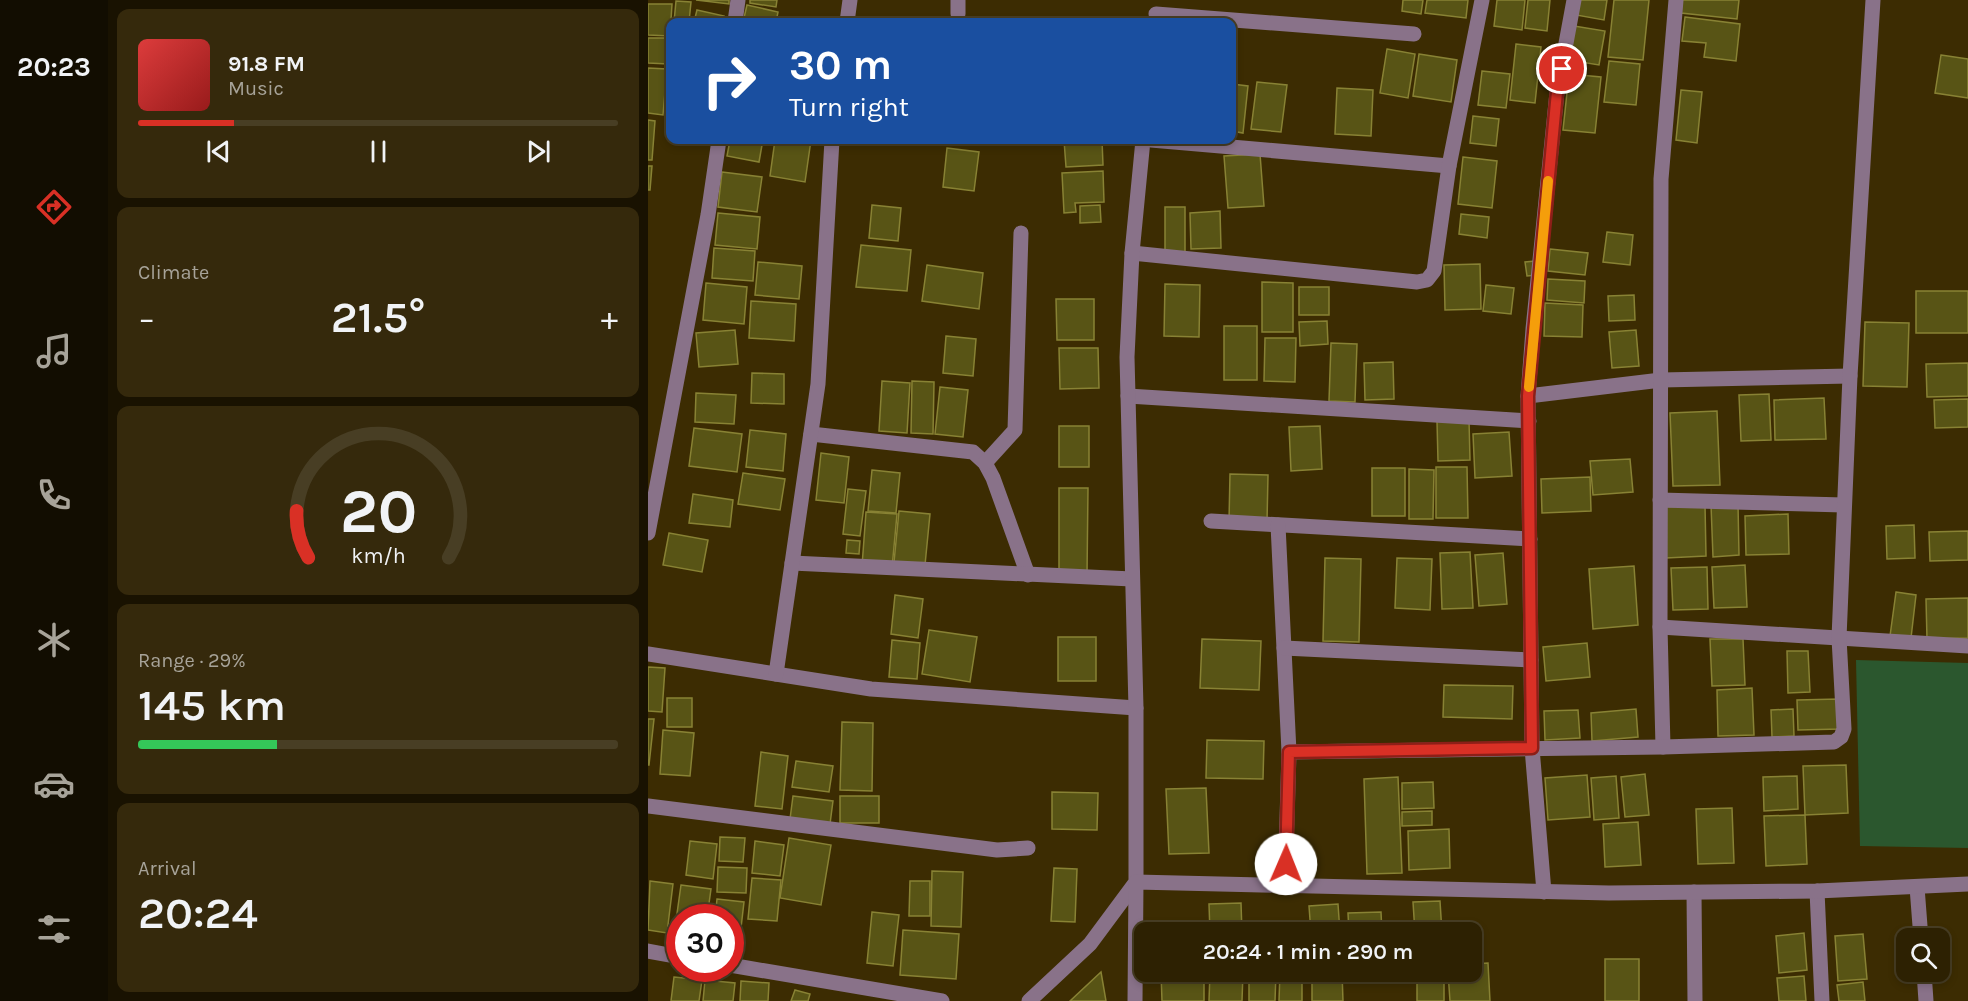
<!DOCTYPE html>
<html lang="en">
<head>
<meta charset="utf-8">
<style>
  body { margin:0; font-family:Karla,sans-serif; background:#35290c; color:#f1f3f6; height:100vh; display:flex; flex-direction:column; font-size:22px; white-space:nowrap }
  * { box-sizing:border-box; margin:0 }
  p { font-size:20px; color:#a7a399 }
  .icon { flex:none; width:33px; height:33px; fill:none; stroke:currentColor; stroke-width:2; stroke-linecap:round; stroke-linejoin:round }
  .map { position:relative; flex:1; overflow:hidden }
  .sheet { display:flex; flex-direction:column; gap:9px; padding:9px; background:#191201; width:540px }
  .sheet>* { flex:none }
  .hud { position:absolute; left:18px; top:18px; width:570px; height:126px; border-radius:12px; box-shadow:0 3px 9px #0003,0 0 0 2px #483e24; background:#1a4fa0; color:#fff; overflow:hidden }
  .controls { position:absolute; left:1248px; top:928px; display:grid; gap:12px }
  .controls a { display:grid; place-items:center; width:54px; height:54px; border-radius:12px; background:#2d2102; box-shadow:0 3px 9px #0003,0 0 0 2px #483e24; font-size:30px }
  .speed { position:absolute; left:18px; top:904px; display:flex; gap:12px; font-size:30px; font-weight:700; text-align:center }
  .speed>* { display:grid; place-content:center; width:78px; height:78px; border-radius:50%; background:#2d2102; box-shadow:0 3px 9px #0003,0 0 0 2px #483e24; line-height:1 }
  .speed .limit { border:9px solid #d22; background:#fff; color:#111 }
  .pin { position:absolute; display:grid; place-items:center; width:51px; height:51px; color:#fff; margin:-26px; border:3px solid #fff; border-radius:50%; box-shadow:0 2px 6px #0007 }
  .me { position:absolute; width:66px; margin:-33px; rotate:1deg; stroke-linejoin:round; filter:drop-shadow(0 0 4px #0008) }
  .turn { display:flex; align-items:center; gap:21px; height:126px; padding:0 24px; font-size:27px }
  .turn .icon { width:78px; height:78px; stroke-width:2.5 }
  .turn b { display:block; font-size:42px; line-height:51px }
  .big { font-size:45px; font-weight:600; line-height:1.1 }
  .sheet .widget { flex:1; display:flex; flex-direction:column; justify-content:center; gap:9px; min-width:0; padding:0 21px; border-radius:12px; background:#35290c }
  .sheet .dial { align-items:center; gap:0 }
  .dial svg { height:156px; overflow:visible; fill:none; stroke:#483e24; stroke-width:7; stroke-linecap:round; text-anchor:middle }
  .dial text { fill:#f1f3f6; stroke:none }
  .song { display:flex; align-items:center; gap:18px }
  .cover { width:72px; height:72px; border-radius:9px; background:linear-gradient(135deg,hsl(0 70% 55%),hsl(0 70% 35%)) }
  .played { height:6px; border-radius:3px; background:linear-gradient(90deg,#d93025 20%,#483e24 20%) }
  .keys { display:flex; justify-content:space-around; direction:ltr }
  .heat { display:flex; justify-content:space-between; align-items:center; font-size:33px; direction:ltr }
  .charge { height:9px; border-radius:4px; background:linear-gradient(90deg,#34c759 29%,#483e24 0) }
  .trip { position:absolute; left:486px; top:922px; width:348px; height:60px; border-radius:12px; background:#2d2102; box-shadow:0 3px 9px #0003,0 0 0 2px #483e24; font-weight:600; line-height:60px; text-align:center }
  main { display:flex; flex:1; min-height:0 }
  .menu { display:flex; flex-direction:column; width:108px; justify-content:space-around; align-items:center; background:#120d01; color:#a7a399 }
  .menu .icon { width:42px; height:42px }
  .menu .current { color:#d93025 }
  .menu b { font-size:27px; color:#f1f3f6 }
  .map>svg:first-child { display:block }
</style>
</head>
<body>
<main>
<nav class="menu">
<b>20:23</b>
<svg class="icon current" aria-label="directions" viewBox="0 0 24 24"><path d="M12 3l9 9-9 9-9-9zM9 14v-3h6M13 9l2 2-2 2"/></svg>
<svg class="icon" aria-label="music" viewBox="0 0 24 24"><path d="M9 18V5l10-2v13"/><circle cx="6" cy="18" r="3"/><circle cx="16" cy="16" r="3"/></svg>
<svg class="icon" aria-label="phone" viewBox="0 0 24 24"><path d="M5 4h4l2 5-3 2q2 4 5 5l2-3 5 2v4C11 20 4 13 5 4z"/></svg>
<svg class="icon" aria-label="climate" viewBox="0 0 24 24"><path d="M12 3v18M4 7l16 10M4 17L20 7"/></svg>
<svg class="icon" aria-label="car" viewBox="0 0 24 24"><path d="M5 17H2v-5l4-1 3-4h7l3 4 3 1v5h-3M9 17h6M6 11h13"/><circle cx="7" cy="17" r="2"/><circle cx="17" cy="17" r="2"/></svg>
<svg class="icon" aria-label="filters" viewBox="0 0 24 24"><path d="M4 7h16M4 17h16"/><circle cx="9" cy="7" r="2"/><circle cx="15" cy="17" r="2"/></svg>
</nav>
<section class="sheet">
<div class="widget">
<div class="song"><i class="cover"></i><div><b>91.8 FM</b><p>Music</p></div></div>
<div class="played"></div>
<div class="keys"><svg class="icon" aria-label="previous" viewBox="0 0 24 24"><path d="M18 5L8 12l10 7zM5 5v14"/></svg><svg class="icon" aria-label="pause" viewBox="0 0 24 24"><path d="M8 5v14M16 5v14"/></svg><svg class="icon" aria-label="next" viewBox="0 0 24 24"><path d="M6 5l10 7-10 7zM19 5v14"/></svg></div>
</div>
<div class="widget"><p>Climate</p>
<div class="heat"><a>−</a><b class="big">21.5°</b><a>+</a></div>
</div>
<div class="widget dial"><svg viewBox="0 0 100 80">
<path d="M14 69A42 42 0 1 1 86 69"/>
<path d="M14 69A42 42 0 0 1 8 45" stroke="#d93025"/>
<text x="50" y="56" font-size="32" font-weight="700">20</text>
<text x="50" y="72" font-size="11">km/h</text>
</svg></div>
<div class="widget"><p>Range · 29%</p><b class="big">145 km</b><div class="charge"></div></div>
<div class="widget"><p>Arrival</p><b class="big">20:24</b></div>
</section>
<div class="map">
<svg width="1320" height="1001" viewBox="0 0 1320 1001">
  <rect width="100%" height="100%" fill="#3c2c02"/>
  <!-- green -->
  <path fill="#2b572e" d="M1208,660L1320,663V848L1212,846Z"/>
  <!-- building -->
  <g fill="#585415" stroke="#888234" stroke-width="1.5">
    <path d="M48,0H81V4Z"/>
    <path d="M102,0H129L128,7L102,3Z"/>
    <path d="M755,0H775L773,14L754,11Z"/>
    <path d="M779,0H820L818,18L777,13Z"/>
    <path d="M849,0H877L874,30L846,26Z"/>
    <path d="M880,0H902L899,31L877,28Z"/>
    <path d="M931,0H959L956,20L928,15Z"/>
    <path d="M966,0H1001L995,60L960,57Z"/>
    <path d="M1034,0H1091L1089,19L1033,13Z"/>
    <path d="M28,1L43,2L41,22H26Z"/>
    <path d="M0,4H24L22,36L0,35Z"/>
    <path d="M99,5L130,12L128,22H95Z"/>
    <path d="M49,10L76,16L74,22H46Z"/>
    <path d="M1037,17L1092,24L1088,61L1056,57L1058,43L1034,41Z"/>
    <path d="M926,26L957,31L951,65L920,60Z"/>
    <path d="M0,38H21L20,64L0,63Z"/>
    <path d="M868,44L893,47L887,103L862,100Z"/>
    <path d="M739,49L767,54L760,98L732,93Z"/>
    <path d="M771,54L809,60L803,102L765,96Z"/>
    <path d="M1293,55L1320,59V98L1287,93Z"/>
    <path d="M961,61L992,64L988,105L956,102Z"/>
    <path d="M0,68L19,69L15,115L0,113Z"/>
    <path d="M834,71L862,74L858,108L830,105Z"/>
    <path d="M921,74L953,77L947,133L915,130Z"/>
    <path d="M609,82L639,85L633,132L603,129Z"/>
    <path d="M584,84L600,86L595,133L584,131Z"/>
    <path d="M689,88L725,90L723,136L687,134Z"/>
    <path d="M1033,90L1054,92L1049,143L1028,140Z"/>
    <path d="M825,116L851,119L848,146L822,143Z"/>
    <path d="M0,120L7,121L4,160H0Z"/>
    <path d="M82,140L114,145L111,162L79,156Z"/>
    <path d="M127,140H163L157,182L122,176Z"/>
    <path d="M416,140H454L455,165L418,167Z"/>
    <path d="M299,148L331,152L326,191L295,187Z"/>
    <path d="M612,154L616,206L580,208L576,156Z"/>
    <path d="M815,157L849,161L844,208L810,204Z"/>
    <path d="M0,166H4L2,190H0Z"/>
    <path d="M455,171L456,202L427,203L428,212L416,213L414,173Z"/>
    <path d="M74,172L114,177L109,212L70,207Z"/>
    <path d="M224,205L253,208L250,241L221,238Z"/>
    <path d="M452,205L453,222L432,223V206Z"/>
    <rect x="517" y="207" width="20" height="49"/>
    <path d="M572,211L573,248L543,249L542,213Z"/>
    <path d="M70,213L112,217L109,249L67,245Z"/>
    <path d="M813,214L841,217L839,238L811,234Z"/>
    <path d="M959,232L985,235L982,265L955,262Z"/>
    <path d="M213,245L263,250L259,291L208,287Z"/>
    <path d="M66,248L107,251L105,281L64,278Z"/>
    <path d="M902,249L940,253L937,275L900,271Z"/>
    <path d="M887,261L889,275L879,276L877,262Z"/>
    <path d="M110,262L154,266L151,299L107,295Z"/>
    <path d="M832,264L833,309L797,310L796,265Z"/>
    <path d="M279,265L335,273L331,309L274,301Z"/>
    <path d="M900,279L937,281L936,303L899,300Z"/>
    <path d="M614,282L645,283V332H614Z"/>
    <path d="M58,283L99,287L96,324L55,320Z"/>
    <path d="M517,284L552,285L551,337L516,336Z"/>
    <path d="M838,285L866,288L863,314L835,311Z"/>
    <rect x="651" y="287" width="30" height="28"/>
    <rect x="1268" y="291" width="52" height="42"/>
    <path d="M986,295L987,320L961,321L960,296Z"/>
    <path d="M408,299H446V340H409Z"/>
    <path d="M103,301L148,304L146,341L101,338Z"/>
    <path d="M897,303L935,305L934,337L896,336Z"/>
    <path d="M679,321L680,344L652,346L651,322Z"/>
    <path d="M1217,322L1261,323L1259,387L1215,386Z"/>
    <rect x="576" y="326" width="33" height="54"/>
    <path d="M87,330L90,364L51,367L48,333Z"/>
    <path d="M988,330L991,366L964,368L961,332Z"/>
    <path d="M298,336L328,339L325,376L295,373Z"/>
    <path d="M617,338H648L647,382L616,381Z"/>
    <path d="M683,343L709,344L707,402L681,401Z"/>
    <path d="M411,348H450L451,388L412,389Z"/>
    <path d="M745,362L746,399L717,400L716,363Z"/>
    <path d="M1320,363V396L1279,397L1278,364Z"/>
    <path d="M104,373L136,374V404L103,403Z"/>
    <path d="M234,381L262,383L259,433L231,431Z"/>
    <path d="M264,381L286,382L285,434L263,433Z"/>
    <path d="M292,387L320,390L315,437L287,434Z"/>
    <path d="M48,393L88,395L86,424L47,422Z"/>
    <path d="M1121,394L1123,440L1093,441L1091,395Z"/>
    <path d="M1176,398L1178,439L1127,440L1126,400Z"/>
    <path d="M1320,399V427L1287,428L1286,400Z"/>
    <path d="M1069,411L1072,485L1025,486L1022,413Z"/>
    <path d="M821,420L822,460L790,461L789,421Z"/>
    <rect x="411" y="426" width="30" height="41"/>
    <path d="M672,426L674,469L643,471L641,427Z"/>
    <path d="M46,428L94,434L89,472L41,466Z"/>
    <path d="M102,430L138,434L135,471L98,467Z"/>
    <path d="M861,432L864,476L827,478L825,434Z"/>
    <path d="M173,453L201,457L196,503L168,500Z"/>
    <path d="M982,459L985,492L945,495L942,461Z"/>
    <path d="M788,467H819L820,518H788Z"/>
    <rect x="724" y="468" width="33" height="48"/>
    <path d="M761,469L786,470L785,519H761Z"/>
    <path d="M224,470L252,473L248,513L220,511Z"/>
    <path d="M95,473L137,479L132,510L90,504Z"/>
    <path d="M582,474L620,475L619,522L581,521Z"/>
    <path d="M942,477L943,511L894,513L893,479Z"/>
    <path d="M411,488H440L439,576H411Z"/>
    <path d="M200,489L218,491L212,536L195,534Z"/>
    <path d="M45,494L85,500L82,527L41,523Z"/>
    <path d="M1090,504L1091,555L1065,557L1063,505Z"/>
    <path d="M1057,505L1058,556L1018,558L1016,507Z"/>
    <path d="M251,511L282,514L277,565L246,562Z"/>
    <path d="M218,512L249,514L244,568L214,566Z"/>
    <path d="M1140,514L1141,554L1098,555L1097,516Z"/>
    <path d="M1266,525L1267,558L1239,559L1238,526Z"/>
    <path d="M1320,531V560L1282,561L1281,532Z"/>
    <path d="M21,533L60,540L54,572L15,565Z"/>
    <path d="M199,540L212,541L211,554L198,553Z"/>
    <path d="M822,552L825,608L794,609L792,553Z"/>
    <path d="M855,553L859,604L831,606L827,555Z"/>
    <path d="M677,558L713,559L711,642L675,641Z"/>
    <path d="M749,558L784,559L782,610L747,608Z"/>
    <path d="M1097,565L1099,607L1066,608L1064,567Z"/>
    <path d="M986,566L990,625L945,629L941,569Z"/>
    <path d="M1059,567L1060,609L1025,610L1023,568Z"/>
    <path d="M1248,592L1268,595L1263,638L1242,636Z"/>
    <path d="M247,595L275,599L270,638L243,634Z"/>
    <path d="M1320,598V638L1279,639L1278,599Z"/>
    <path d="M281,630L329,637L322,682L274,674Z"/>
    <rect x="410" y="637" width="38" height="44"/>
    <path d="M554,639L613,641L611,690L552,688Z"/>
    <path d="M1062,639H1095L1097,685L1064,686Z"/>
    <path d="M244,640L272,643L269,679L241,677Z"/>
    <path d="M939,643L942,677L898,681L895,647Z"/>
    <path d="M1139,651H1160L1162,692L1140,693Z"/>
    <path d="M0,667L17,668L14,712L0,711Z"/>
    <path d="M796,685L865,686L864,719L795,717Z"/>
    <path d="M1104,688L1106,735L1070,736L1069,690Z"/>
    <rect x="19" y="698" width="25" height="29"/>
    <path d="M1191,699L1192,729L1150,730L1149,700Z"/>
    <path d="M988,709L990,737L944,741L943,713Z"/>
    <path d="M1145,709L1146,736L1124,737L1123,710Z"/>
    <path d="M930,710L932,738L897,740L896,711Z"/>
    <path d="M0,719H6L1,765H0Z"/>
    <path d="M194,722L225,723L224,791L192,790Z"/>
    <path d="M15,730L46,733L42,776L12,774Z"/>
    <path d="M559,740L616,741L615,779L558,778Z"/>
    <path d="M113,752L140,756L134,809L107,806Z"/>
    <path d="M148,761L185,766L181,792L144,787Z"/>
    <path d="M1198,765L1200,813L1157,815L1155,766Z"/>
    <path d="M997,774L1001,815L977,817L973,777Z"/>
    <path d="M939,775L942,817L900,820L897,778Z"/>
    <path d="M968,776L971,818L946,820L943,778Z"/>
    <path d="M1149,776L1150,809L1116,811L1115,777Z"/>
    <path d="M750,777L754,873L719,874L716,779Z"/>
    <path d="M785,782L786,808L754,809V783Z"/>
    <path d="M558,788L561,853L521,854L518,789Z"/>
    <path d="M404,792L450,793L449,830L404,829Z"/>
    <path d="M145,796L185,801L182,824L142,819Z"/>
    <rect x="192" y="796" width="39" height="27"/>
    <path d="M1084,808L1086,863L1050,864L1048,809Z"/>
    <path d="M784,811V825L754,826V812Z"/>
    <path d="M1157,815L1159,864L1118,866L1116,816Z"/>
    <path d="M990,822L993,865L957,867L955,824Z"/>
    <path d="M801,829L802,868L761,870L760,831Z"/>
    <path d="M72,837L97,838L95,862L71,861Z"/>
    <path d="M141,838L183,845L173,905L132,898Z"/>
    <path d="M42,841L69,844L65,879L38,875Z"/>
    <path d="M107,841L136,845L132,876L104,873Z"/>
    <path d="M70,867L99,868L98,893L69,892Z"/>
    <path d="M406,868L429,869L427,922L403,921Z"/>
    <path d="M284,871L315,872L313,927L283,926Z"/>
    <path d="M104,878L133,880L129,921L100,919Z"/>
    <path d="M2,881L25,884L19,933L0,930Z"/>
    <path d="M262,881H282V916H261Z"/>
    <path d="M33,885L63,889L59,918H32V935H26Z"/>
    <path d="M69,899L96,902L91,945L82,943V918H67Z"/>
    <path d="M792,901L794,933H767L765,902Z"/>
    <path d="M593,903L594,933H562L561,904Z"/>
    <path d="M690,904L692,933H663L661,906Z"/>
    <path d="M224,912L251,915L245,966L219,963Z"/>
    <path d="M733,912L734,933H701L700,913Z"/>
    <path d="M255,930L311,934L308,979L252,975Z"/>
    <path d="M556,931V933H513V932Z"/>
    <path d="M1156,933L1159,970L1131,973L1128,936Z"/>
    <path d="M1215,934L1219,979L1190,981L1187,936Z"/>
    <rect x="957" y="959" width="34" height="42"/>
    <path d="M840,963L842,1001H802L800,972H824V964Z"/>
    <path d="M453,972L458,1001H422Z"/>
    <path d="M513,972H556V1001H514Z"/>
    <path d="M562,972H595L594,1001H561Z"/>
    <path d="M601,972H628L627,1001H601Z"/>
    <path d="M632,972H654V1001H631Z"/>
    <path d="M664,972H694L695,1001H664Z"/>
    <rect x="769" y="972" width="27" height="29"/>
    <path d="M1156,976L1158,1001H1131L1129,978Z"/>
    <path d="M26,977L54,980L51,1001H23Z"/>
    <path d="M57,980L87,983L85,1001H55Z"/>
    <path d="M93,981L121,983L120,1001H92Z"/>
    <path d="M1215,982L1217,1001H1191L1189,985Z"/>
    <path d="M147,990L162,994L160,1001H143Z"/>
  </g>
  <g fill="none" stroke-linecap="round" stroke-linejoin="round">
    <!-- minor -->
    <g stroke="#897289" stroke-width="15">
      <path d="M310,14V0"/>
      <path d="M508,14L766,34"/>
      <path d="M87,22L90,0"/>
      <path d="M199,22L202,0"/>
      <path d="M503,140L801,166"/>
      <path d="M484,253L769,282L779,280L786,271L801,166L834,0"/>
      <path d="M480,396L881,421"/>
      <path d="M880,396L1013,380L1202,376"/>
      <path d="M163,434L325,452L337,463L345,478L380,575"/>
      <path d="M337,463L367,430L373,233"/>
      <path d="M1012,500L1196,505"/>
      <path d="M563,521L882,539"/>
      <path d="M630,525L641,752L637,886"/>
      <path d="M0,533L60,215L71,140"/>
      <path d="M144,563L484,579"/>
      <path d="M1012,627L1320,646"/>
      <path d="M636,648L883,660"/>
      <path d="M0,654L223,689L488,708"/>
      <path d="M128,674L170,384L184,140"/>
      <path d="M1015,747L1012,627L1013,179L1028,0"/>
      <path d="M641,752L1015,747L1186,742L1193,737L1196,729L1191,638L1202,376L1225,0"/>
      <path d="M0,806L349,850L380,848"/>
      <path d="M1269,887L1273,939"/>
      <path d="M1169,891L1174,1001"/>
      <path d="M896,892L884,748L880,396L885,329L909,92L926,0"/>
      <path d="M1046,892L1047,1001"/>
      <path d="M0,951L32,957"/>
      <path d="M82,965L294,1001"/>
      <path d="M1276,972L1278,1001"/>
      <path d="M381,1001L442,944L488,882V708L479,357L484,253L495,140"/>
      <path d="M487,1001L488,882L961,893L1169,891L1320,884"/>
    </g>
  </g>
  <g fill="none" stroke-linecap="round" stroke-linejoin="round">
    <!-- route casing -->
    <g stroke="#8d1f18" stroke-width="15">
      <path id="route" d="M638,864L641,752L884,748L880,396L909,92L914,69"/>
    </g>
    <!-- route -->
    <use href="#route" stroke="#d93025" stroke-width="10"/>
    <!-- slow -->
    <path stroke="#f59e0b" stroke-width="10" d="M881,387L900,181"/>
  </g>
</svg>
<div class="controls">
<a><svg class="icon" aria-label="search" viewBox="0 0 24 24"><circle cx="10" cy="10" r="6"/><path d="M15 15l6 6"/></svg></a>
</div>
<div class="speed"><div class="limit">30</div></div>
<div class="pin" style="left:914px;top:69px;background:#d93025"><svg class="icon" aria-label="arrive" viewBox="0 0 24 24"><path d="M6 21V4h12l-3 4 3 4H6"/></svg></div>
<svg class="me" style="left:638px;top:864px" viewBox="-20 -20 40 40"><circle r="19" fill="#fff"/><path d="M0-13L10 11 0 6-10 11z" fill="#d93025"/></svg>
<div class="trip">20:24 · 1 min · 290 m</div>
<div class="hud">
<div class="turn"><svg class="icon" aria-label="right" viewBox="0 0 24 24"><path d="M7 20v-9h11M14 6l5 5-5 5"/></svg><div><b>30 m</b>Turn right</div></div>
</div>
</div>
</main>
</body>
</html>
